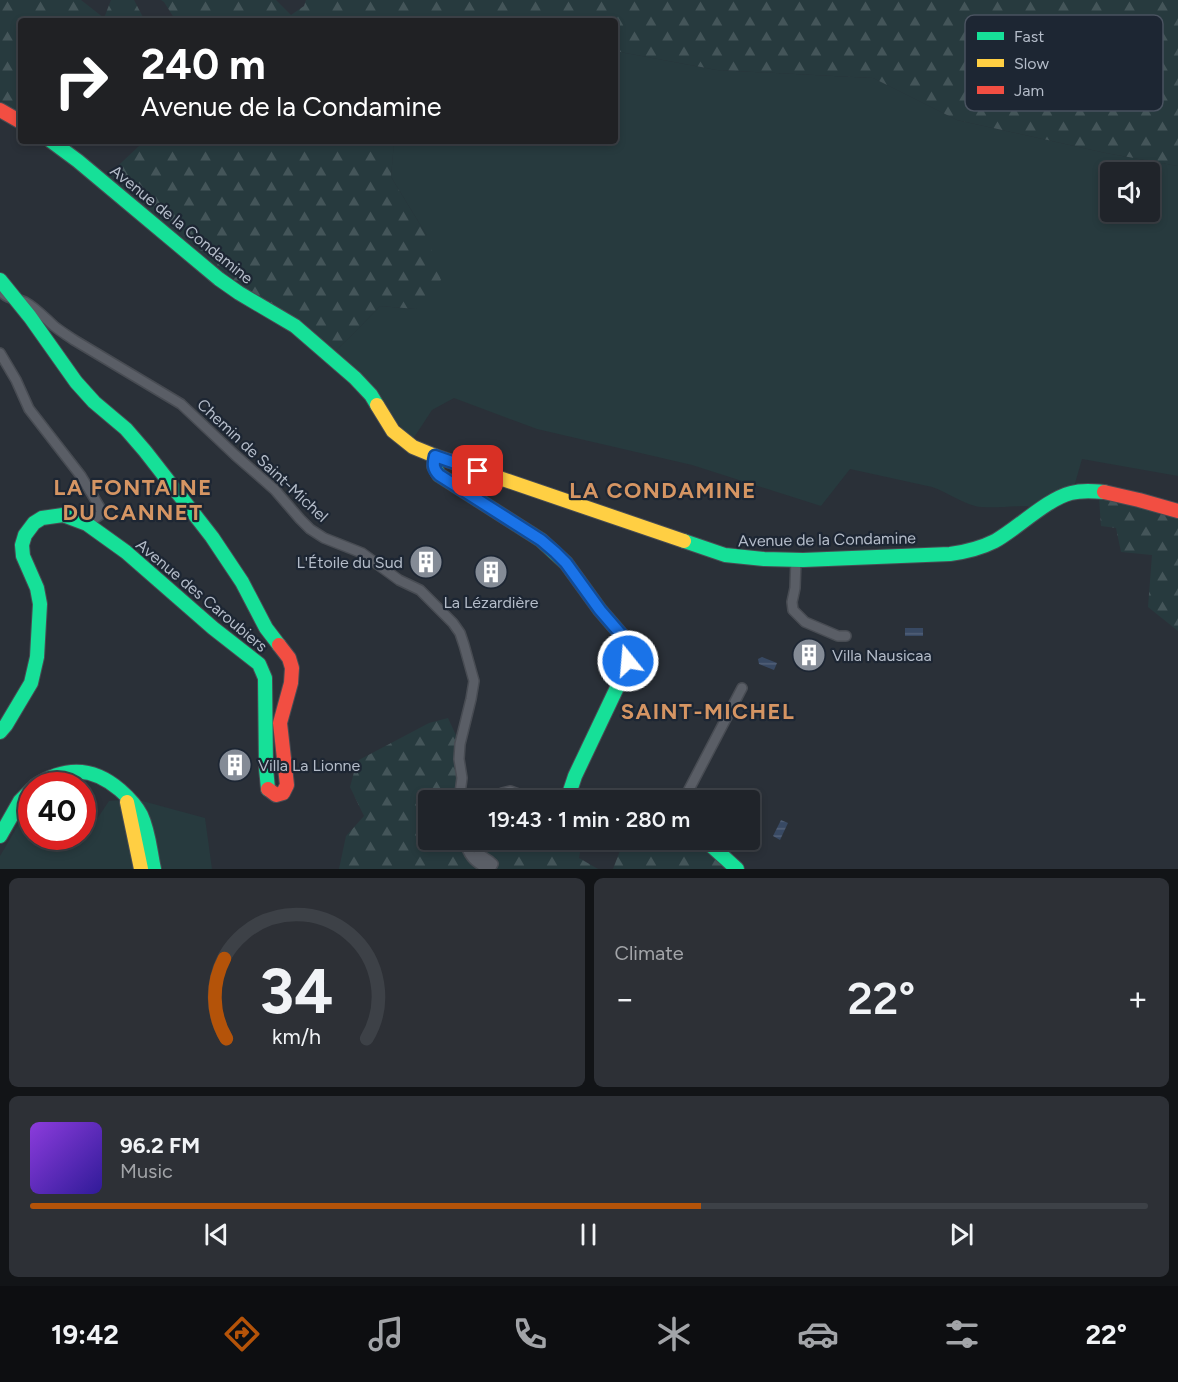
<!DOCTYPE html>
<html lang="en">
<head>
<meta charset="utf-8">
<style>
  body { margin:0; font-family:Figtree,sans-serif; background:#2d3036; color:#f1f3f6; height:100vh; display:flex; flex-direction:column; font-size:22px; white-space:nowrap }
  * { box-sizing:border-box; margin:0 }
  p { font-size:20px; color:#a2a4a8 }
  .icon { flex:none; width:33px; height:33px; fill:none; stroke:currentColor; stroke-width:2; stroke-linecap:round; stroke-linejoin:round }
  .map { position:relative; height:869px; overflow:hidden }
  .panel { display:flex; flex-direction:column; gap:9px; padding:9px; background:#121417; flex:1 }
  .panel>* { flex:none }
  .top-card { position:absolute; left:18px; top:18px; width:600px; height:126px; border-radius:6px; box-shadow:0 3px 9px #0003,0 0 0 2px #3d4147; background:#202124; color:#fff; overflow:hidden }
  .buttons { position:absolute; left:1100px; top:162px; display:grid; gap:12px }
  .buttons a { display:grid; place-items:center; width:60px; height:60px; border-radius:6px; background:#20242a; box-shadow:0 3px 9px #0003,0 0 0 2px #3d4147; font-size:30px }
  .speed { position:absolute; left:18px; top:772px; display:flex; gap:12px; font-size:30px; font-weight:700; text-align:center }
  .speed>* { display:grid; place-content:center; width:78px; height:78px; border-radius:50%; background:#20242a; box-shadow:0 3px 9px #0003,0 0 0 2px #3d4147; line-height:1 }
  .speed .limit { border:9px solid #d22; background:#fff; color:#111 }
  .pin { position:absolute; display:grid; place-items:center; width:51px; height:51px; color:#fff; margin:-26px; border-radius:12px; box-shadow:0 3px 9px #0006 }
  .me { position:absolute; width:66px; margin:-33px; rotate:343deg; stroke-linejoin:round; filter:drop-shadow(0 0 4px #0008) }
  .turn { display:flex; align-items:center; gap:21px; height:126px; padding:0 24px; font-size:27px }
  .turn .icon { width:78px; height:78px; stroke-width:2.5 }
  .turn b { display:block; font-size:42px; line-height:51px }
  .big { font-size:45px; font-weight:600; line-height:1.1 }
  .panel .tile { flex:1; display:flex; flex-direction:column; justify-content:center; gap:9px; min-width:0; padding:0 21px; border-radius:9px; background:#2d3036 }
  .panel .dial { align-items:center; gap:0 }
  .dial svg { height:156px; overflow:visible; fill:none; stroke:#3d4147; stroke-width:7; stroke-linecap:round; text-anchor:middle }
  .dial text { fill:#f1f3f6; stroke:none }
  .song { display:flex; align-items:center; gap:18px }
  .cover { width:72px; height:72px; border-radius:9px; background:linear-gradient(135deg,hsl(270 70% 55%),hsl(250 70% 35%)) }
  .played { height:6px; border-radius:3px; background:linear-gradient(90deg,#b45309 60%,#3d4147 60%) }
  .keys { display:flex; justify-content:space-around; direction:ltr }
  .heat { display:flex; justify-content:space-between; align-items:center; font-size:33px; direction:ltr }
  .panel .tiles { flex:1; display:grid; gap:9px; grid-template-columns:1fr 1fr }
  .tile:last-child { grid-column:span 2 }
  .trip { position:absolute; left:418px; top:790px; width:342px; height:60px; border-radius:6px; background:#20242a; box-shadow:0 3px 9px #0003,0 0 0 2px #3d4147; font-weight:600; line-height:60px; text-align:center }
  .menu { display:flex; height:96px; justify-content:space-around; align-items:center; background:#0d0e11; color:#a2a4a8 }
  .menu .icon { width:42px; height:42px }
  .menu .active { color:#b45309 }
  .menu b { font-size:27px; color:#f1f3f6 }
  .map>svg:first-child { display:block }
</style>
</head>
<body>
<div class="map">
<svg width="1178" height="869" viewBox="0 0 1178 869">
  <defs>
    <pattern id="forest-firs" width="22" height="20" patternUnits="userSpaceOnUse" patternTransform="scale(1.5)"><rect width="22" height="20" fill="#273a3e"/><path d="M5 1l3.5 6h-7zM16 11l3.5 6h-7z" fill="#445559"/></pattern>
    <pattern id="water-rules" width="6" height="5" patternUnits="userSpaceOnUse" patternTransform="scale(1.5)"><rect width="6" height="5" fill="#384963"/><path d="M0 2.5h6" fill="none" stroke="#526178"/></pattern>
  </defs>
  <rect width="100%" height="100%" fill="#2a3038"/>
  <!-- green -->
  <g fill="#273a3e" fill-rule="evenodd">
    <path d="M615,51L717,70L873,78L957,120L1106,153L1178,166V476L1082,459L1074,487L1032,509L1027,506C1013,506 986,509 975,506C960,502 947,492 932,487L850,469L821,506L692,465L537,429L454,398L432,410L413,439L398,424L375,394L334,352L352,335L380,306L416,309L427,236L391,177L394,141H615ZM1110,172H1149V212H1110Z"/>
    <path d="M135,799L205,818L212,869H0V856L23,817L31,808L32,837H82L83,812L95,822L109,801Z"/>
  </g>
  <!-- forest -->
  <g fill="url(#forest-firs)">
    <path d="M0,0H81L104,18L111,0H134L145,21H21V116L0,104Z"/>
    <path d="M161,0H276L291,15L304,6L306,0H1178V166L1106,153L957,120L873,78L717,70L615,51V21H176L164,2Z"/>
    <path d="M134,141H394L391,177L427,236L441,280L416,309L380,306L352,335L334,352L282,309L256,297L234,283L104,179L139,146Z"/>
    <path d="M1099,498L1144,507L1178,517V631L1148,607L1152,555L1121,552L1116,528L1101,526Z"/>
    <path d="M448,718L460,744L459,801H429V840H582L579,858L598,869H339L346,836L364,816L350,787L357,761L429,723Z"/>
    <path d="M627,840H696L729,869H613L623,843Z"/>
  </g>
  <!-- water -->
  <g fill="url(#water-rules)">
    <rect x="905" y="628" width="18" height="8"/>
    <path d="M762,657L777,663L774,670L759,664L758,659Z"/>
    <path d="M781,820L788,823L780,840L773,836Z"/>
  </g>
  <g fill="none" stroke-linecap="round" stroke-linejoin="round">
    <!-- street casing -->
    <g stroke="#484c53" stroke-width="12">
      <g id="street">
        <path d="M0,291C10,301 14,297 25,302C36,308 45,318 54,326C60,331 67,335 74,340L181,404L235,455L275,490L300,519L310,529L324,538L362,553L399,580L420,590L453,623L460,633L464,645L474,681L471,699L460,744L459,759L462,778L459,801"/>
        <path d="M0,353L16,380L29,409L81,476L99,506L101,511V514L87,524"/>
        <path d="M796,559L795,588L792,602L793,610L805,622L838,636H846"/>
        <path d="M495,801L502,793L510,791L537,801"/>
        <path d="M683,801L742,688"/>
        <path d="M465,840C467,855 475,864 490,869L493,864C482,853 478,860 477,840"/>
      </g>
    </g>
    <!-- fast casing -->
    <g stroke="#484c53" stroke-width="16">
      <g id="fast">
        <path d="M51,141L78,161L219,279L239,293L295,326L355,378L371,395L377,405"/>
        <path d="M0,280L30,317L76,382L94,402L126,429L145,451L212,537L242,582L266,628L279,645"/>
        <path d="M435,456L434,466L439,475L541,540L566,563L600,610L625,639L630,650L629,661L623,675L575,776L569,794L570,801"/>
        <path d="M684,541L725,555L764,559L803,560L950,554C965,552 981,548 995,541C1018,528 1047,499 1071,493C1082,490 1093,491 1104,492"/>
        <path d="M0,732L6,725L31,683L37,657L40,604L37,588L23,556L22,545L25,535L34,523L42,518L63,515L87,524L126,552L213,628L259,664L265,678L266,768L268,789"/>
        <path d="M35,786C65,766 92,766 120,790C128,797 136,805 141,815C149,832 150,851 154,869"/>
        <path d="M0,836L20,801L32,789"/>
        <path d="M705,840L737,869"/>
      </g>
    </g>
    <!-- slow casing -->
    <g stroke="#484c53" stroke-width="16">
      <g id="slow">
        <path d="M377,405L393,431L413,447L435,456L684,541"/>
        <path d="M127,802L141,869"/>
      </g>
    </g>
    <!-- jam casing -->
    <g stroke="#484c53" stroke-width="16">
      <g id="jam">
        <path d="M0,110L21,122"/>
        <path d="M1104,492L1139,500L1178,511"/>
        <path d="M268,789L276,795L283,793L287,785L280,723L291,683L292,668L289,658L279,645"/>
      </g>
    </g>
    <!-- street -->
    <use href="#street" stroke="#5a5e66" stroke-width="9"/>
    <!-- fast -->
    <use href="#fast" stroke="#16e098" stroke-width="14"/>
    <!-- slow -->
    <use href="#slow" stroke="#ffcf43" stroke-width="14"/>
    <!-- jam -->
    <use href="#jam" stroke="#f24e42" stroke-width="14"/>
  </g>
  <g fill="none" stroke-linecap="round" stroke-linejoin="round">
    <!-- route casing -->
    <g stroke="#114b97" stroke-width="15">
      <path id="route" d="M478,471L435,456C433,464 433,469 439,475L541,540L555,552L566,563L600,610L625,639L630,650L628,661"/>
    </g>
    <!-- route -->
    <use href="#route" stroke="#1a73e8" stroke-width="10"/>
  </g>
  <!-- icons -->
  <defs>
    <g id="building-disc" transform="scale(1.725)"><circle r="9.5" fill="#848b96" stroke="#1d2633"/><path d="M-4-6H4V6H1V3H-1V6H-4ZM-2.5-4.3h1.7v1.8h-1.7ZM.8-4.3h1.7v1.8H.8ZM-2.5-1h1.7V.8h-1.7ZM.8-1h1.7V.8H.8Z" fill="#fff"/></g>
  </defs>
  <g fill-rule="evenodd">
    <use href="#building-disc" x="426" y="562"/>
    <use href="#building-disc" x="491" y="572"/>
    <use href="#building-disc" x="809" y="655"/>
    <use href="#building-disc" x="235" y="765"/>
  </g>
  <g text-anchor="middle" stroke-width="4.5" stroke-linejoin="round" paint-order="stroke">
    <!-- street labels -->
    <g font-size="16" fill="#b4bcc9" stroke="#1d2633">
      <text transform="translate(182 224) rotate(39)" y="6">Avenue de la Condamine</text>
      <text transform="translate(263 460) rotate(43)" y="6">Chemin de Saint-Michel</text>
      <text transform="translate(827 539) rotate(-1)" y="6">Avenue de la Condamine</text>
      <text transform="translate(202 595) rotate(40)" y="6">Avenue des Caroubiers</text>
    </g>
    <!-- poi labels -->
    <g font-size="16" fill="#b4bcc9" stroke="#1d2633" text-anchor="start">
      <text x="403" y="568" text-anchor="end">L'Étoile du Sud</text>
      <text x="491" y="608" text-anchor="middle">La Lézardière</text>
      <text x="832" y="661">Villa Nausicaa</text>
      <text x="258" y="771">Villa La Lionne</text>
    </g>
    <!-- district labels -->
    <g font-size="22" font-weight="bold" letter-spacing="1.5" fill="#d59563" stroke="#1d2633">
      <text x="133" y="495">LA FONTAINE<tspan x="133" dy="25">DU CANNET</tspan></text>
      <text x="663" y="498">LA CONDAMINE</text>
      <text x="708" y="719">SAINT-MICHEL</text>
    </g>
  </g>
  <!-- legend -->
  <rect x="965" y="15" width="198" height="96" rx="9" fill="#1d2633" stroke="#4a5360" stroke-width="1.5"/>
  <rect x="977" y="32" width="27" height="8" fill="#16e098"/>
  <rect x="977" y="59" width="27" height="8" fill="#ffcf43"/>
  <rect x="977" y="86" width="27" height="8" fill="#f24e42"/>
  <g font-size="16" fill="#b4bcc9">
    <text x="1014" y="42">Fast</text>
    <text x="1014" y="69">Slow</text>
    <text x="1014" y="96">Jam</text>
  </g>
</svg>
<div class="buttons">
<a><svg class="icon" aria-label="sound" viewBox="0 0 24 24"><path d="M4 9h4l5-4v14l-5-4H4zM17 9q2 3 0 6"/></svg></a>
</div>
<div class="speed"><div class="limit">40</div></div>
<div class="pin" style="left:478px;top:471px;background:#d93025"><svg class="icon" aria-label="arrive" viewBox="0 0 24 24"><path d="M6 21V4h12l-3 4 3 4H6"/></svg></div>
<svg class="me" style="left:628px;top:661px" viewBox="-20 -20 40 40"><circle r="17" fill="#1a73e8" stroke="#fff" stroke-width="3"/><path d="M0-11L8 9 0 5-8 9z" fill="#fff"/></svg>
<div class="trip">19:43 · 1 min · 280 m</div>
<div class="top-card">
<div class="turn"><svg class="icon" aria-label="right" viewBox="0 0 24 24"><path d="M7 20v-9h11M14 6l5 5-5 5"/></svg><div><b>240 m</b>Avenue de la Condamine</div></div>
</div>
</div>
<section class="panel">
<div class="tiles">
<div class="tile dial"><svg viewBox="0 0 100 80">
<path d="M14 69A42 42 0 1 1 86 69"/>
<path d="M14 69A42 42 0 0 1 13 28" stroke="#b45309"/>
<text x="50" y="56" font-size="32" font-weight="700">34</text>
<text x="50" y="72" font-size="11">km/h</text>
</svg></div>
<div class="tile"><p>Climate</p>
<div class="heat"><a>−</a><b class="big">22°</b><a>+</a></div>
</div>
<div class="tile">
<div class="song"><i class="cover"></i><div><b>96.2 FM</b><p>Music</p></div></div>
<div class="played"></div>
<div class="keys"><svg class="icon" aria-label="previous" viewBox="0 0 24 24"><path d="M18 5L8 12l10 7zM5 5v14"/></svg><svg class="icon" aria-label="pause" viewBox="0 0 24 24"><path d="M8 5v14M16 5v14"/></svg><svg class="icon" aria-label="next" viewBox="0 0 24 24"><path d="M6 5l10 7-10 7zM19 5v14"/></svg></div>
</div>
</div>
</section>
<nav class="menu">
<b>19:42</b>
<svg class="icon active" aria-label="directions" viewBox="0 0 24 24"><path d="M12 3l9 9-9 9-9-9zM9 14v-3h6M13 9l2 2-2 2"/></svg>
<svg class="icon" aria-label="music" viewBox="0 0 24 24"><path d="M9 18V5l10-2v13"/><circle cx="6" cy="18" r="3"/><circle cx="16" cy="16" r="3"/></svg>
<svg class="icon" aria-label="phone" viewBox="0 0 24 24"><path d="M5 4h4l2 5-3 2q2 4 5 5l2-3 5 2v4C11 20 4 13 5 4z"/></svg>
<svg class="icon" aria-label="climate" viewBox="0 0 24 24"><path d="M12 3v18M4 7l16 10M4 17L20 7"/></svg>
<svg class="icon" aria-label="car" viewBox="0 0 24 24"><path d="M5 17H2v-5l4-1 3-4h7l3 4 3 1v5h-3M9 17h6M6 11h13"/><circle cx="7" cy="17" r="2"/><circle cx="17" cy="17" r="2"/></svg>
<svg class="icon" aria-label="filters" viewBox="0 0 24 24"><path d="M4 7h16M4 17h16"/><circle cx="9" cy="7" r="2"/><circle cx="15" cy="17" r="2"/></svg>
<b>22°</b>
</nav>
</body>
</html>
